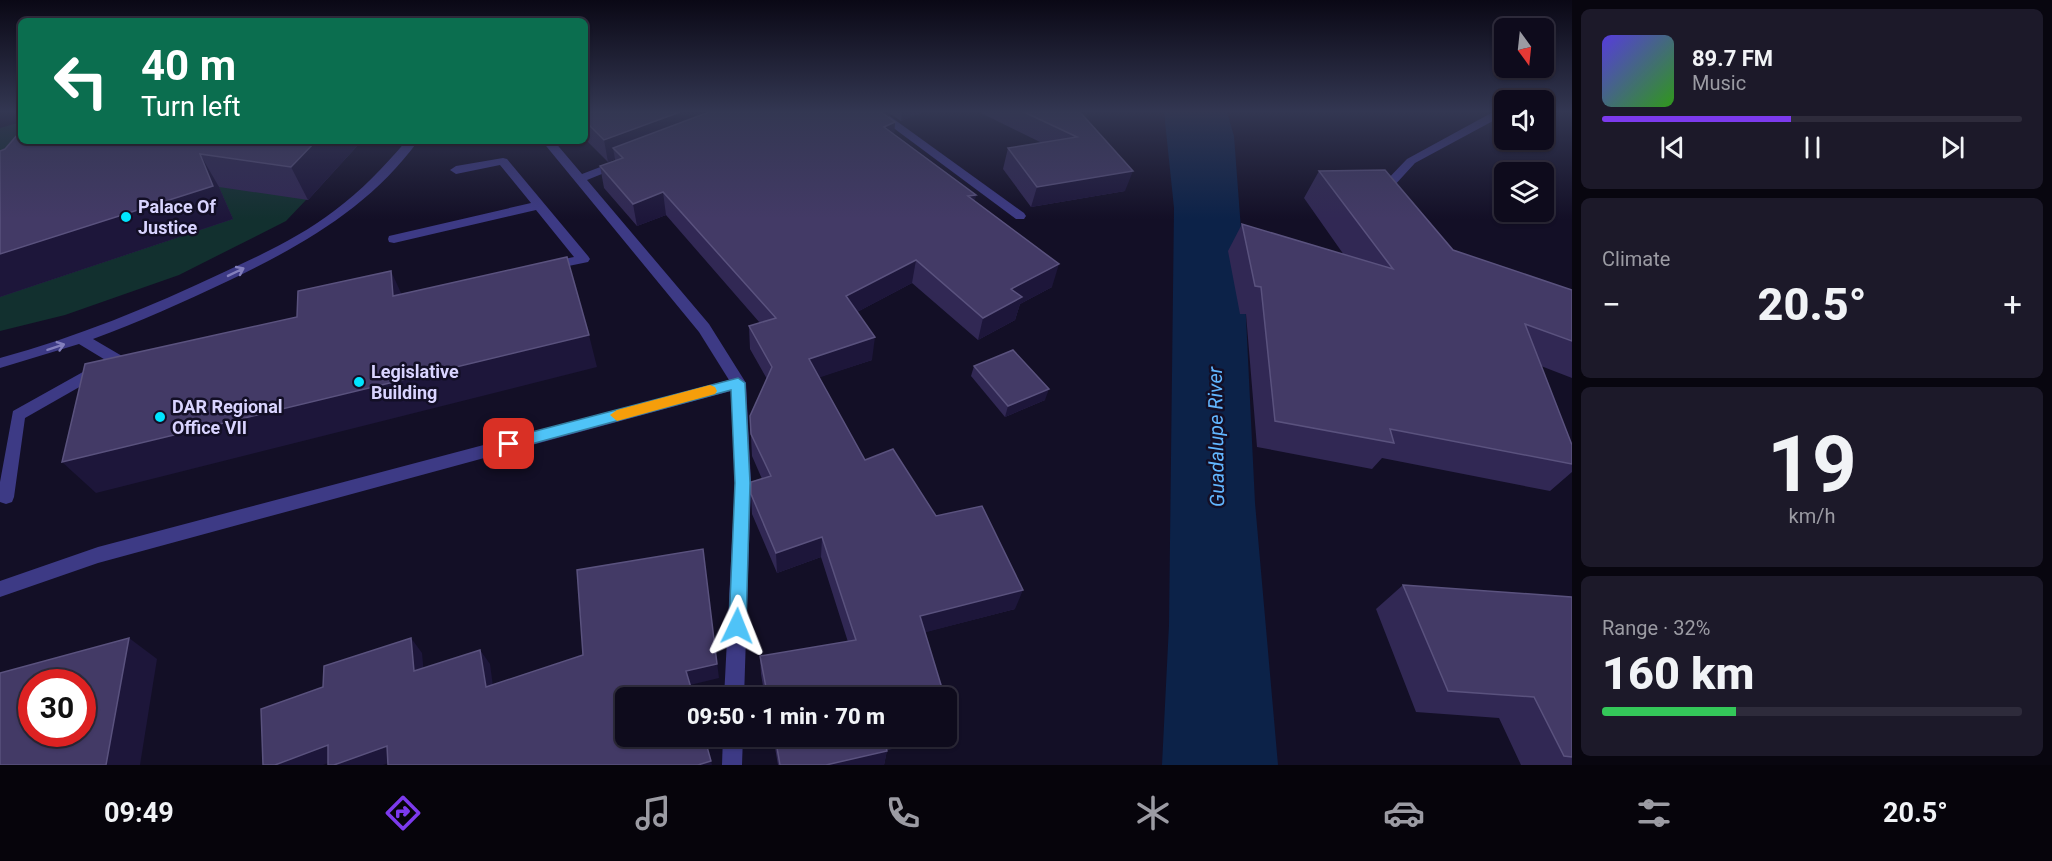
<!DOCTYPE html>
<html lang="en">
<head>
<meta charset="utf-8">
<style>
  body { margin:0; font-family:Roboto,sans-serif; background:#1c1929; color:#f1f3f6; height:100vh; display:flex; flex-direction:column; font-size:22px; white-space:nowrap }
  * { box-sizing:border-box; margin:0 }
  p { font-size:20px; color:#9b9ba3 }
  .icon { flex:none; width:33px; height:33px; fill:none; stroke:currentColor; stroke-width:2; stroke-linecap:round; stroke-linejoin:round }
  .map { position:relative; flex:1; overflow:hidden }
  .panel { display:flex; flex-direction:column; gap:9px; padding:9px; background:#08060f; width:480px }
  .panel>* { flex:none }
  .hud { position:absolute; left:18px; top:18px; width:570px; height:126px; border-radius:9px; box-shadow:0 2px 4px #0004,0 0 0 2px #2e2b3b; background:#0b6e4f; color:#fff; overflow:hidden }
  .needle { width:39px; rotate:165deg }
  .fabs { position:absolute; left:1494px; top:18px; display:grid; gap:12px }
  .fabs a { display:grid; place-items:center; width:60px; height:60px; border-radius:9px; background:#0e0b1c; box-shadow:0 2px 4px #0004,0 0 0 2px #2e2b3b; font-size:30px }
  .speed { position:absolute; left:18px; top:669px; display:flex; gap:12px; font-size:30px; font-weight:700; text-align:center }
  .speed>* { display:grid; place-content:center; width:78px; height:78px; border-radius:50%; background:#0e0b1c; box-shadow:0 2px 4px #0004,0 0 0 2px #2e2b3b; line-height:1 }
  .speed .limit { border:9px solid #d22; background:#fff; color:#111 }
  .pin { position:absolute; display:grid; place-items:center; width:51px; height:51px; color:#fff; margin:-26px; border-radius:12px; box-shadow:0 3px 9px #0006 }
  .me { position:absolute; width:66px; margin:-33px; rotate:2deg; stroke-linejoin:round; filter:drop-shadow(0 0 4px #0008) }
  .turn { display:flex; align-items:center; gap:21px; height:126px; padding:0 24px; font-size:27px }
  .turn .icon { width:78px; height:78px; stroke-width:2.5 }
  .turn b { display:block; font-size:42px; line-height:51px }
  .big { font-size:45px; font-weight:800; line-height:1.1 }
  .panel .card { flex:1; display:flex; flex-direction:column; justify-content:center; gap:9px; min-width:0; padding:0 21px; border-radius:9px; background:#1c1929 }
  .panel .dial { align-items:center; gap:0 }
  .dial b { font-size:78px; line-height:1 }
  .song { display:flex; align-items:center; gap:18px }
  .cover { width:72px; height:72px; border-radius:9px; background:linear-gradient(135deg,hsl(250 70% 55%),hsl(110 70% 35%)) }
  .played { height:6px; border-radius:3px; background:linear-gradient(90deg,#7c3aed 45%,#2e2b3b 45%) }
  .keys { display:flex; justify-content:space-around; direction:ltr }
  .heat { display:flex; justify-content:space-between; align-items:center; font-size:33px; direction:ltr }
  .charge { height:9px; border-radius:4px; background:linear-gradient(90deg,#34c759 32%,#2e2b3b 0) }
  .trip { position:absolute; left:615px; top:687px; width:342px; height:60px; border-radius:9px; background:#0e0b1c; box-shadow:0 2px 4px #0004,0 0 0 2px #2e2b3b; font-weight:800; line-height:60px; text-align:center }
  .menu { display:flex; height:96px; justify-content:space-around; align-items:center; background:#06040b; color:#9b9ba3 }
  .menu .icon { width:42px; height:42px }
  .menu .on { color:#7c3aed }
  .menu b { font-size:27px; color:#f1f3f6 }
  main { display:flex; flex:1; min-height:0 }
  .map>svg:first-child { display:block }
</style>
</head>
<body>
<main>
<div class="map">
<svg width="1572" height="765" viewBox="0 0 1572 765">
  <rect width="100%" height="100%" fill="#130f26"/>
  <!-- green -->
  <path fill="#12302f" d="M21,122V141H362L286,221L179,275L65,315L0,331V128Z"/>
  <!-- water -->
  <path fill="#0c2248" d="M1164,112H1227L1234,136L1243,256L1255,503L1278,765H1162L1169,625L1174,208Z"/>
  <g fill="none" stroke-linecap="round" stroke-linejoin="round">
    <!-- lane -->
    <g fill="#3d3a85" fill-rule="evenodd">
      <path d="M406,141H418C369,208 301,246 228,281C184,302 139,322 93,339L122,356L124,360L122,364H112L79,344L0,368V358C77,337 150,307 222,273C261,255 300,237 334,211C361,191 384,167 406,141Z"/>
      <path d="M503,158L507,159L588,256L590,259L588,262L549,270L544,269L542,266L544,263L574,257L536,210L394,243L389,242L388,239L389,236L531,203L500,165L456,174L450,170L456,166Z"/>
      <path d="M99,363L104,365L106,369L104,373L25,418L14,497L12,502L6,504L0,502V482L13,411Z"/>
    </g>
    <!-- street -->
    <g fill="#3d3a85" fill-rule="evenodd">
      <path d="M872,112H884L1024,213L1026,216L1024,219H1016Z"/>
      <path d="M1493,112H1504V115L1415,163L1393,187L1389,188L1383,184L1407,159Z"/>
      <path d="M542,141H554L582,174L616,161H624V165L587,180L709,324L746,383L751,483L744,698H724L735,483L731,391L98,563L0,597V581L98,547L729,380L699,332Z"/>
      <path d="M723,736H743L742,765H722Z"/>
    </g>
  </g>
  <!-- wall -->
  <g fill="#312854">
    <path d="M585,112H923L901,121L889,113V117L895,122L894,134L976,195L974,201L1052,287L1020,304L1015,320L978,340L912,283L857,312L872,360L819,377L865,460L936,516L1015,609L925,632L945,698H765L761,674L760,656L848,642L821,557L777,573L752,514L751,494L762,479L752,456L750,416L767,379L750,349L749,326L760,323L666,215L637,226L604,188L600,166L615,161V159L608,162L585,139Z"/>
    <path d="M981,112H1081V113L1125,191L1031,207L1003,169L1008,148L1042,143L981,113Z"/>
    <path d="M358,145L308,200L219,187L233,219L0,297V151L5,149Z"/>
    <path d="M1319,171L1453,250L1572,290V378L1541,366L1572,445V472L1550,491L1382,458L1372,469L1257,447L1246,314H1240L1228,251L1242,224L1344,255L1304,198Z"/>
    <path d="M974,366L1045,400L1005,417L971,376Z"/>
    <path d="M1403,585L1572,597V765H1521L1499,718L1416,712L1376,609Z"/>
    <path d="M946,701L953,722L947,738L887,750L884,765H778L773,736H946Z"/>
  </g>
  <!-- shaded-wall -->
  <g fill="#1d163a">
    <path d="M680,112H740L613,148L615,159L608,162L604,140Z"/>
    <path d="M878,112H889L888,125L895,122L893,144Z"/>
    <path d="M902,112H923L901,121Z"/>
    <path d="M316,141H357L358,145L308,200L291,167Z"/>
    <path d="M200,154L219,187L233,219L0,297V254Z"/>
    <path d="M1133,171L1125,191L1031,207L1037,187Z"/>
    <path d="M663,192L666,215L637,226L633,204Z"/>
    <path d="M976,195L971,218L968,196Z"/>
    <path d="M916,260L912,283L844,319L846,296Z"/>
    <path d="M1059,264L1052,287L1020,304L1015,320L978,340L983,318L1011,289Z"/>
    <path d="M391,271L406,304L393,296Z"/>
    <path d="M589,335L597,367L96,493L62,462Z"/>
    <path d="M875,337L872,360L809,381V359Z"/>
    <path d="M1049,389L1045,400L1005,417L1008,406Z"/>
    <path d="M822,537L821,557L777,573L776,553Z"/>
    <path d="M703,549L719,678L690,685L686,671Z"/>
    <path d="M1023,590L1015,609L915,635L920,616Z"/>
    <path d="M129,638L157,659L140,765H106Z"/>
    <path d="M411,638L422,653L425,685L414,671Z"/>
    <path d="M480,650L490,664L495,701L486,687Z"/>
    <path d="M328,745L343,757L323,765H275Z"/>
    <path d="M387,746L400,759L383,765H334Z"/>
    <path d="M887,751L884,765H826Z"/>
    <path d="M711,761L712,765H698Z"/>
  </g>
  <!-- building -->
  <g fill="#433a66" stroke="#5a527e" stroke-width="1.5" fill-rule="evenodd">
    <path d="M585,112H680L604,140L585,121Z"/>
    <path d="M709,112H881L895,122L884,127L976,195L968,196L1059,264L1011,289L1022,297L983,318L916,260L846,296L875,337L809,359L865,460L893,449L936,516L982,506L1023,590L920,616L945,698H768L760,656L856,640L822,537L776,553L751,494V482L771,476L751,434L750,416L772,367L749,326L776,318L663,192L633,204L600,166L623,158L613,148Z"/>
    <path d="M1024,112H1080L1133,171L1037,187L1008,148L1077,137Z"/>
    <path d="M18,134H21V141H316L291,167L200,154L213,186L0,254V151L5,149Z"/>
    <path d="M1385,170L1453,250L1572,290V341L1525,324L1572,445V464L1390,429L1394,443L1275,421L1261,287L1255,286L1242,224L1393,269L1319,171Z"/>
    <path d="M567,257L589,335L62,462L85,364L297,317L298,291L391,271L393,296Z"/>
    <path d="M1013,350L1049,389L1008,406L974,366Z"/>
    <path d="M703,549L717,664L686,671L694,698H626V736H704L711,761L698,765H388L387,746L334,765H328V745L275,765H263L261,709L323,687L324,666L411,638L414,671L480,650L486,687L583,655L577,570Z"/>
    <path d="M1403,585L1572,597V757L1564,756L1534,697L1448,691Z"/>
    <path d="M129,638L106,765H0V673ZM32,682H82V734H32Z"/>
    <path d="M946,701L953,722L946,723Z"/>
    <path d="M775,736H883L887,751L826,765H780Z"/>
  </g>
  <!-- one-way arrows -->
  <defs><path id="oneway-shaft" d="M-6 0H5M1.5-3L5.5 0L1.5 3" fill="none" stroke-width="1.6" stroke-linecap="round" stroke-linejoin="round" transform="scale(1.5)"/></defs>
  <g stroke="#837fbc">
    <use href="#oneway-shaft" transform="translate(236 272) rotate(-26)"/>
    <use href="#oneway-shaft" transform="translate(56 347) rotate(-18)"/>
  </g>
  <!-- sky -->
  <linearGradient id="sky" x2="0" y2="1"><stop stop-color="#0a0815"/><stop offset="0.51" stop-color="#333752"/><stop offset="1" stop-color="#333752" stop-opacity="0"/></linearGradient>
  <rect width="1572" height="219" fill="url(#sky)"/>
  <!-- route -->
  <path fill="#4fc3f7" stroke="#337fa1" stroke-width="1.5" d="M738,378L745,383L750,483L746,626L743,631L737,634L731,631L729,626L735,483L731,390L509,450L504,448L502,444L504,440L509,438Z"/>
  <!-- slow -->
  <path fill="#f59e0b" d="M710,385L715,387L717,391L715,394L617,421L610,415L617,410Z"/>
  <!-- markers -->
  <g fill="#00e5ff" stroke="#130f26" stroke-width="2">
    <circle cx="126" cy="217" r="6"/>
    <circle cx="359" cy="382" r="6"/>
    <circle cx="160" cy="417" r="6"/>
  </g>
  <g text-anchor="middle" stroke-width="5" stroke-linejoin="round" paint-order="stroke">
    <!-- poi labels -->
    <g font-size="18" font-weight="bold" fill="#d9d4ff" stroke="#130f26" text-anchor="start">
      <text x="138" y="213">Palace Of<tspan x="138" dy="21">Justice</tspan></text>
      <text x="371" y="378">Legislative<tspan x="371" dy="21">Building</tspan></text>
      <text x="172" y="413">DAR Regional<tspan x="172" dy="21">Office VII</tspan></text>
    </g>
    <!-- water labels -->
    <g font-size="20" font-style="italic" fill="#62b6ff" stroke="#130f26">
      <text transform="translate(1216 437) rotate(-91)" y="7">Guadalupe River</text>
    </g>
  </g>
</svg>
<div class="fabs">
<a><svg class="needle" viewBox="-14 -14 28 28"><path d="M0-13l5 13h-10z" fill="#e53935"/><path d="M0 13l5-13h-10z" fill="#9b9ba3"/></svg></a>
<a><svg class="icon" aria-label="sound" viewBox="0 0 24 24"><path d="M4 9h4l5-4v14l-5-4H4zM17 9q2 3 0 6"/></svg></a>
<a><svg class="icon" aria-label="layers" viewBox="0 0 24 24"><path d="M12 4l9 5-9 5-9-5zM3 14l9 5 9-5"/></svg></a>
</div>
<div class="speed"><div class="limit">30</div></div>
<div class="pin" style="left:509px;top:444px;background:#d93025"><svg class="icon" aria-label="arrive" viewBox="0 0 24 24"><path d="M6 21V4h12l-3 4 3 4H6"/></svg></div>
<svg class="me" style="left:737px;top:626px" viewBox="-20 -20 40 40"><path d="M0-17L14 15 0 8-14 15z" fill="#4fc3f7" stroke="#fff" stroke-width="4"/></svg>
<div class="trip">09:50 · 1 min · 70 m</div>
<div class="hud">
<div class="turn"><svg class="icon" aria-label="left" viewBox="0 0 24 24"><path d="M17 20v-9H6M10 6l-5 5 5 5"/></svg><div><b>40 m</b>Turn left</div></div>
</div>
</div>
<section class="panel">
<div class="card">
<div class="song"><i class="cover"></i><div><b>89.7 FM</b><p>Music</p></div></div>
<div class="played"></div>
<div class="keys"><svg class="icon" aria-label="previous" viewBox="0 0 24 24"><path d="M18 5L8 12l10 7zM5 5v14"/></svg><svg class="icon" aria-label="pause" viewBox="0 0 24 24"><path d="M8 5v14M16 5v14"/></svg><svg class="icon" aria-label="next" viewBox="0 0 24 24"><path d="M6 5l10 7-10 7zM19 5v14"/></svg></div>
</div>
<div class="card"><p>Climate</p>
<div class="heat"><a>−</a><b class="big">20.5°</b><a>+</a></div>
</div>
<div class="card dial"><b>19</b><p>km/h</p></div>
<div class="card"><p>Range · 32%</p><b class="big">160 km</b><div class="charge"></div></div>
</section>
</main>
<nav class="menu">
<b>09:49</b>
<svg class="icon on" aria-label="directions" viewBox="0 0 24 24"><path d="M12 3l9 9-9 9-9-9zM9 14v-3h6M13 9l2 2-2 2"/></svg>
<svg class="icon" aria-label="music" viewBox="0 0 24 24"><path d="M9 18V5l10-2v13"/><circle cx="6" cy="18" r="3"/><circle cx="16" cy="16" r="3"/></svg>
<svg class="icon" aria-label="phone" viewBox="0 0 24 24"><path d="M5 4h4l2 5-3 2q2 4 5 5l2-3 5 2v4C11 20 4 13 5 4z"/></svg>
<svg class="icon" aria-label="climate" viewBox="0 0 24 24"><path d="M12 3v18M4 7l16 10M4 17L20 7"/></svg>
<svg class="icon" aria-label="car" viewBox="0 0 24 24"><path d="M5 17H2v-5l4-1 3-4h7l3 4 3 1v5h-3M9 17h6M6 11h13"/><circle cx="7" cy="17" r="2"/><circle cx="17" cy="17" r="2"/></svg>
<svg class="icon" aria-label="filters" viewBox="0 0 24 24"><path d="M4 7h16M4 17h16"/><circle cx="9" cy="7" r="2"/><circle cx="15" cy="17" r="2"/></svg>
<b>20.5°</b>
</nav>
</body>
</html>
